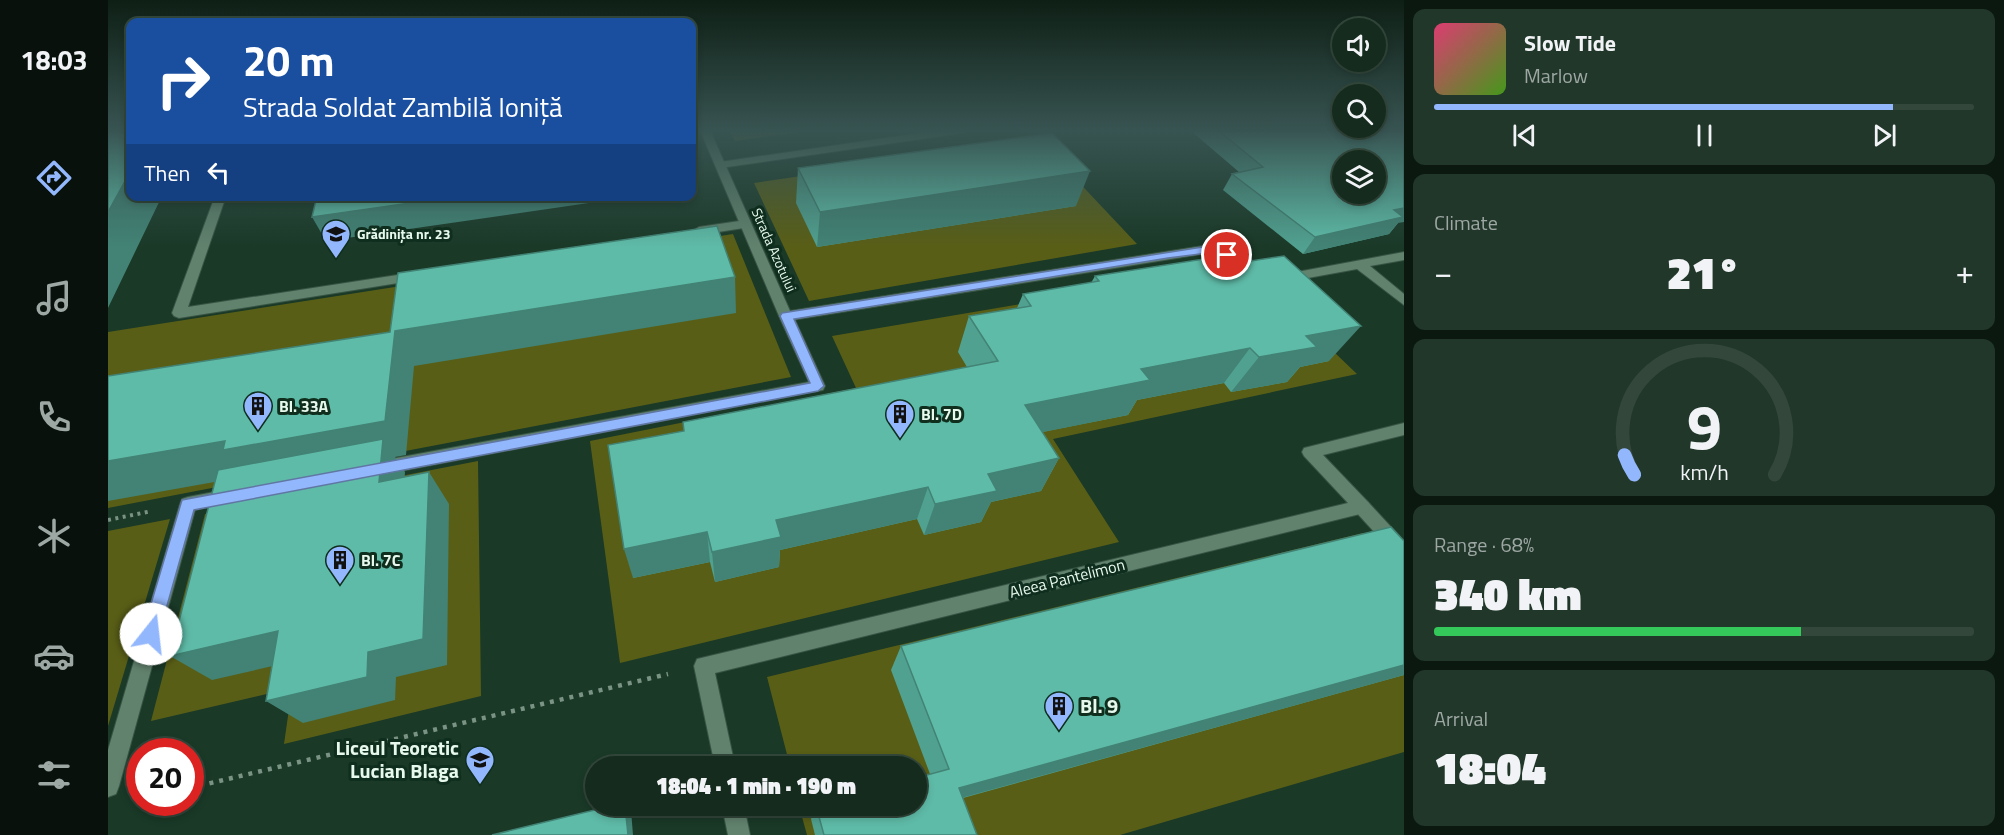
<!DOCTYPE html>
<html lang="en">
<head>
<meta charset="utf-8">
<style>
  body { margin:0; font-family:"Titillium Web",sans-serif; background:#21372a; color:#f1f3f6; height:100vh; display:flex; flex-direction:column; font-size:22px; white-space:nowrap }
  * { box-sizing:border-box; margin:0 }
  p { font-size:20px; color:#9da7a4 }
  .icon { flex:none; width:33px; height:33px; fill:none; stroke:currentColor; stroke-width:2; stroke-linecap:round; stroke-linejoin:round }
  .map { position:relative; flex:1; overflow:hidden }
  .sheet { display:flex; flex-direction:column; gap:9px; padding:9px; background:#0b1810; width:600px }
  .sheet>* { flex:none }
  .guide { position:absolute; left:18px; top:18px; width:570px; height:183px; border-radius:12px; box-shadow:0 3px 9px #0003,0 0 0 2px #33473b; background:#1a4fa0; color:#fff; overflow:hidden }
  .controls { position:absolute; left:1224px; top:18px; display:grid; gap:12px }
  .controls a { display:grid; place-items:center; width:54px; height:54px; border-radius:50%; background:#142b1d; box-shadow:0 3px 9px #0003,0 0 0 2px #33473b; font-size:30px }
  .speed { position:absolute; left:18px; top:738px; display:flex; gap:12px; font-size:30px; font-weight:700; text-align:center }
  .speed>* { display:grid; place-content:center; width:78px; height:78px; border-radius:50%; background:#142b1d; box-shadow:0 3px 9px #0003,0 0 0 2px #33473b; line-height:1 }
  .speed .limit { border:9px solid #d22; background:#fff; color:#111 }
  .pin { position:absolute; display:grid; place-items:center; width:51px; height:51px; color:#fff; margin:-26px; border:3px solid #fff; border-radius:50%; box-shadow:0 2px 6px #0007 }
  .me { position:absolute; width:66px; margin:-33px; rotate:16deg; stroke-linejoin:round; filter:drop-shadow(0 0 4px #0008) }
  .turn { display:flex; align-items:center; gap:21px; height:126px; padding:0 18px; font-size:27px }
  .turn .icon { width:78px; height:78px; stroke-width:2.5 }
  .turn b { display:block; font-size:42px; line-height:51px }
  .then { display:flex; align-items:center; height:57px; padding:0 18px; background:#0003; gap:12px; font-size:22px }
  .big { font-size:45px; font-weight:800; line-height:1.1 }
  .sheet .tile { flex:1; display:flex; flex-direction:column; justify-content:center; gap:9px; min-width:0; padding:0 21px; border-radius:12px; background:#21372a }
  .sheet .dial { align-items:center; gap:0 }
  .dial svg { height:156px; overflow:visible; fill:none; stroke:#33473b; stroke-width:7; stroke-linecap:round; text-anchor:middle }
  .dial text { fill:#f1f3f6; stroke:none }
  .song { display:flex; align-items:center; gap:18px }
  .cover { width:72px; height:72px; border-radius:9px; background:linear-gradient(135deg,hsl(340 70% 55%),hsl(100 70% 35%)) }
  .played { height:6px; border-radius:3px; background:linear-gradient(90deg,#93b7fd 85%,#33473b 85%) }
  .keys { display:flex; justify-content:space-around; direction:ltr }
  .heat { display:flex; justify-content:space-between; align-items:center; font-size:33px; direction:ltr }
  .charge { height:9px; border-radius:4px; background:linear-gradient(90deg,#34c759 68%,#33473b 0) }
  .trip { position:absolute; left:477px; top:756px; width:342px; height:60px; border-radius:30px; background:#142b1d; box-shadow:0 3px 9px #0003,0 0 0 2px #33473b; font-weight:800; line-height:60px; text-align:center }
  main { display:flex; flex:1; min-height:0 }
  .tab-bar { display:flex; flex-direction:column; width:108px; justify-content:space-around; align-items:center; background:#08110c; color:#9da7a4 }
  .tab-bar .icon { width:42px; height:42px }
  .tab-bar .active { color:#93b7fd }
  .tab-bar b { font-size:27px; color:#f1f3f6 }
  .map>svg:first-child { display:block }
</style>
</head>
<body>
<main>
<nav class="tab-bar">
<b>18:03</b>
<svg class="icon active" aria-label="directions" viewBox="0 0 24 24"><path d="M12 3l9 9-9 9-9-9zM9 14v-3h6M13 9l2 2-2 2"/></svg>
<svg class="icon" aria-label="music" viewBox="0 0 24 24"><path d="M9 18V5l10-2v13"/><circle cx="6" cy="18" r="3"/><circle cx="16" cy="16" r="3"/></svg>
<svg class="icon" aria-label="phone" viewBox="0 0 24 24"><path d="M5 4h4l2 5-3 2q2 4 5 5l2-3 5 2v4C11 20 4 13 5 4z"/></svg>
<svg class="icon" aria-label="climate" viewBox="0 0 24 24"><path d="M12 3v18M4 7l16 10M4 17L20 7"/></svg>
<svg class="icon" aria-label="car" viewBox="0 0 24 24"><path d="M5 17H2v-5l4-1 3-4h7l3 4 3 1v5h-3M9 17h6M6 11h13"/><circle cx="7" cy="17" r="2"/><circle cx="17" cy="17" r="2"/></svg>
<svg class="icon" aria-label="filters" viewBox="0 0 24 24"><path d="M4 7h16M4 17h16"/><circle cx="9" cy="7" r="2"/><circle cx="15" cy="17" r="2"/></svg>
</nav>
<div class="map">
<svg width="1296" height="835" viewBox="0 0 1296 835">
  <rect width="100%" height="100%" fill="#1a3927"/>
  <!-- green -->
  <g fill="#595e16">
    <path d="M621,130H708L627,141Z"/>
    <path d="M932,141L1029,244L701,301L646,183Z"/>
    <path d="M625,234L683,377L0,508V332Z"/>
    <path d="M1120,269L1153,282L1249,374L945,439L1011,542L512,663L482,441L748,388L724,336Z"/>
    <path d="M370,461L373,696L176,744L184,688L43,721L97,514Z"/>
    <path d="M62,519L0,726V531Z"/>
    <path d="M1255,533L1296,579V752L1012,835H699L691,806H808V766H682L659,677Z"/>
  </g>
  <g fill="none" stroke-linecap="round" stroke-linejoin="round">
    <!-- lane casing -->
    <g stroke="#385444" stroke-width="2">
      <g id="lane">
        <path d="M832,130H860L855,133L612,168L607,165L612,162Z"/>
        <path d="M107,196H118L80,307L309,272L315,276L309,280L71,318L66,316L64,313Z"/>
        <path d="M638,220L642,221V227L591,235L585,231L591,227Z"/>
        <path d="M678,311L685,316L717,386L715,390L272,475L266,473L264,468L266,463L272,461L701,382L671,316Z"/>
        <path d="M122,489L128,491L130,496L128,501L87,510L11,786L8,794L0,797V750L72,504L74,499L80,497Z"/>
        <path d="M1254,500L1260,502L1296,541V561L1290,558L1248,512L1246,507L1248,502Z"/>
      </g>
    </g>
    <!-- street casing -->
    <g stroke="#385444" stroke-width="2">
      <g id="street">
        <path d="M592,130H602L682,311L1101,245L1142,259L1162,272L1160,275C1153,276 1111,257 1100,253L678,321L671,316Z"/>
        <path d="M1296,252V260L1262,266L1296,294V305L1249,269L1178,282L1172,278L1178,274Z"/>
        <path d="M1296,423V435L1215,455L1260,502L1262,507L1260,512L607,673L627,766H607L586,666L589,659L1240,503L1196,456L1194,452L1196,448Z"/>
        <path d="M614,806H636L642,835H620Z"/>
      </g>
    </g>
    <!-- path-far1 -->
    <path stroke="#7a9384" stroke-width="4" stroke-dasharray="3 4.5" stroke-linecap="butt" d="M0,520L44,511"/>
    <!-- path -->
    <path stroke="#7a9384" stroke-width="4.5" stroke-dasharray="4 6" stroke-linecap="butt" d="M82,788L560,674"/>
    <!-- lane -->
    <use href="#lane" fill="#61826d" fill-rule="evenodd"/>
    <!-- street -->
    <use href="#street" fill="#61826d" fill-rule="evenodd"/>
  </g>
  <!-- wall -->
  <g fill="#51a190">
    <path d="M1082,130H1296L1290,223L1281,234L1195,254L1115,190L1124,174L1131,172Z"/>
    <path d="M690,168L968,206L709,247L688,203Z"/>
    <path d="M987,276L1221,361L1192,367L1179,382L1123,392L1116,383L1029,400L1020,415L934,432L951,458L933,491L883,502L873,522L816,535L809,519L672,550L671,567L607,582L602,562L525,578L576,431L575,422L859,367L850,352L861,316L909,308L915,294L983,283Z"/>
    <path d="M1296,541V675L855,798L869,835H707L703,819L708,806L822,774L783,670L793,646Z"/>
  </g>
  <!-- shaded-wall -->
  <g fill="#428375">
    <path d="M982,171L968,206L709,247L712,212Z"/>
    <path d="M22,172V196H54L0,308V212Z"/>
    <path d="M351,196H529L218,241L204,217Z"/>
    <path d="M1296,208V222L1290,223L1281,234L1195,254L1207,237L1286,210Z"/>
    <path d="M627,277L628,313L306,366L298,455L287,457L297,472L294,514L140,476L0,501V461L117,441L287,331Z"/>
    <path d="M1253,326L1221,361L1192,367L1179,382L1123,392L1151,357L1198,336Z"/>
    <path d="M1142,348L1116,383L1029,400L1020,415L901,439L917,405L1033,369Z"/>
    <path d="M951,458L933,491L883,502L873,522L816,535L827,504L880,474Z"/>
    <path d="M321,472L341,504L339,665L288,677L287,700L195,723L158,701L260,652Z"/>
    <path d="M820,487L809,519L672,550L671,567L607,582L604,552L668,520Z"/>
    <path d="M599,532L602,562L525,578L516,549Z"/>
    <path d="M170,631L204,657L104,680L62,656Z"/>
    <path d="M1296,665V675L835,803L851,788Z"/>
    <path d="M517,806H519L523,810L525,835H520Z"/>
  </g>
  <!-- building -->
  <g fill="#5ebba7" stroke="#428375" stroke-width="1.5" fill-rule="evenodd">
    <path d="M0,130H22V172L0,212Z"/>
    <path d="M1110,130H1296V208L1286,210L1295,217L1207,237L1124,174L1155,167ZM1234,160H1268V194H1234Z"/>
    <path d="M944,133L982,171L712,212L690,168Z"/>
    <path d="M209,196H351L204,217Z"/>
    <path d="M609,226L627,277L287,331L277,421L115,450L117,441L0,461V376L282,332L290,273Z"/>
    <path d="M1115,256L1123,264L1176,256L1253,326L1198,336L1209,347L1151,357L1142,348L1033,369L1042,380L917,405L951,458L880,474L889,491L827,504L820,487L668,520L673,537L604,552L599,532L516,549L500,445L576,431L575,422L890,361L861,316L923,306L915,294L991,281L987,276Z"/>
    <path d="M275,439L271,482L321,472L315,639L260,652L259,677L158,701L170,631L62,656L110,470Z"/>
    <path d="M1283,527L1296,541V665L851,788L869,835H716L708,806H808V778L841,769L793,646Z"/>
    <path d="M503,806H517L520,835H384Z"/>
  </g>
  <!-- sky -->
  <linearGradient id="sky" x2="0" y2="1"><stop stop-color="#0e1f15"/><stop offset="0.53" stop-color="#385452"/><stop offset="1" stop-color="#385452" stop-opacity="0"/></linearGradient>
  <rect width="1296" height="247" fill="url(#sky)"/>
  <!-- route -->
  <path fill="#93b7fd" stroke="#6077a4" stroke-width="1.5" d="M1101,246L1125,255L1119,259L1100,253L1060,258L686,319L716,386L710,391L86,510L51,634L49,640L43,643L37,640L34,634L74,500L702,383L672,316L674,313Z"/>
  <!-- icons -->
  <defs>
    <g id="school-pin" transform="scale(1.5)"><path d="M0 17L-7.5 6A9.5 9.5 0 1 1 7.5 6Z" fill="#93b7fd" stroke="#0f2e1d"/><path d="M0-5L7-2L0 1L-7-2ZM-4 1L0 2.5L4 1V4Q0 6-4 4Z" fill="#111"/></g>
    <g id="building-pin" transform="scale(1.5)"><path d="M0 17L-7.5 6A9.5 9.5 0 1 1 7.5 6Z" fill="#93b7fd" stroke="#0f2e1d"/><path d="M-4-6H4V6H1V3H-1V6H-4ZM-2.5-4.3h1.7v1.8h-1.7ZM.8-4.3h1.7v1.8H.8ZM-2.5-1h1.7V.8h-1.7ZM.8-1h1.7V.8H.8Z" fill="#111"/></g>
  </defs>
  <g fill-rule="evenodd">
    <use href="#school-pin" x="228" y="234"/>
    <use href="#building-pin" x="150" y="406"/>
    <use href="#building-pin" x="792" y="414"/>
    <use href="#building-pin" x="232" y="560"/>
    <use href="#building-pin" x="951" y="706"/>
    <use href="#school-pin" x="372" y="760"/>
  </g>
  <g text-anchor="middle" stroke-width="6" stroke-linejoin="round" paint-order="stroke">
    <!-- far-poi labels -->
    <g font-size="14" font-weight="bold" fill="#e7f9ed" stroke="#0f2e1d" text-anchor="start">
      <text x="249" y="239">Grădinița nr. 23</text>
    </g>
    <!-- far-street labels -->
    <g font-size="14" fill="#e7f9ed" stroke="#0f2e1d">
      <text transform="translate(666 250) rotate(66)" y="5">Strada Azotului</text>
    </g>
    <!-- poi labels -->
    <g font-size="16" font-weight="bold" fill="#e7f9ed" stroke="#0f2e1d" text-anchor="start">
      <text x="171" y="412">Bl. 33A</text>
      <text x="813" y="420">Bl. 7D</text>
      <text x="253" y="566">Bl. 7C</text>
    </g>
    <!-- street labels -->
    <g font-size="16" fill="#e7f9ed" stroke="#0f2e1d">
      <text transform="translate(959 578) rotate(-14)" y="6">Aleea Pantelimon</text>
    </g>
    <!-- near-poi labels -->
    <g font-size="20" font-weight="bold" fill="#e7f9ed" stroke="#0f2e1d" text-anchor="start">
      <text x="972" y="713">Bl. 9</text>
      <text x="351" y="755" text-anchor="end">Liceul Teoretic<tspan x="351" dy="23">Lucian Blaga</tspan></text>
    </g>
  </g>
</svg>
<div class="controls">
<a><svg class="icon" aria-label="sound" viewBox="0 0 24 24"><path d="M4 9h4l5-4v14l-5-4H4zM17 9q2 3 0 6"/></svg></a>
<a><svg class="icon" aria-label="search" viewBox="0 0 24 24"><circle cx="10" cy="10" r="6"/><path d="M15 15l6 6"/></svg></a>
<a><svg class="icon" aria-label="layers" viewBox="0 0 24 24"><path d="M12 4l9 5-9 5-9-5zM3 14l9 5 9-5"/></svg></a>
</div>
<div class="speed"><div class="limit">20</div></div>
<div class="pin" style="left:1119px;top:255px;background:#d93025"><svg class="icon" aria-label="arrive" viewBox="0 0 24 24"><path d="M6 21V4h12l-3 4 3 4H6"/></svg></div>
<svg class="me" style="left:43px;top:634px" viewBox="-20 -20 40 40"><circle r="19" fill="#fff"/><path d="M0-13L10 11 0 6-10 11z" fill="#93b7fd"/></svg>
<div class="trip">18:04 · 1 min · 190 m</div>
<div class="guide">
<div class="turn"><svg class="icon" aria-label="right" viewBox="0 0 24 24"><path d="M7 20v-9h11M14 6l5 5-5 5"/></svg><div><b>20 m</b>Strada Soldat Zambilă Ioniță</div></div>
<div class="then">Then<svg class="icon" aria-label="left" viewBox="0 0 24 24"><path d="M17 20v-9H6M10 6l-5 5 5 5"/></svg></div>
</div>
</div>
<section class="sheet">
<div class="tile">
<div class="song"><i class="cover"></i><div><b>Slow Tide</b><p>Marlow</p></div></div>
<div class="played"></div>
<div class="keys"><svg class="icon" aria-label="previous" viewBox="0 0 24 24"><path d="M18 5L8 12l10 7zM5 5v14"/></svg><svg class="icon" aria-label="pause" viewBox="0 0 24 24"><path d="M8 5v14M16 5v14"/></svg><svg class="icon" aria-label="next" viewBox="0 0 24 24"><path d="M6 5l10 7-10 7zM19 5v14"/></svg></div>
</div>
<div class="tile"><p>Climate</p>
<div class="heat"><a>−</a><b class="big">21°</b><a>+</a></div>
</div>
<div class="tile dial"><svg viewBox="0 0 100 80">
<path d="M14 69A42 42 0 1 1 86 69"/>
<path d="M14 69A42 42 0 0 1 9 59" stroke="#93b7fd"/>
<text x="50" y="56" font-size="32" font-weight="700">9</text>
<text x="50" y="72" font-size="11">km/h</text>
</svg></div>
<div class="tile"><p>Range · 68%</p><b class="big">340 km</b><div class="charge"></div></div>
<div class="tile"><p>Arrival</p><b class="big">18:04</b></div>
</section>
</main>
</body>
</html>
